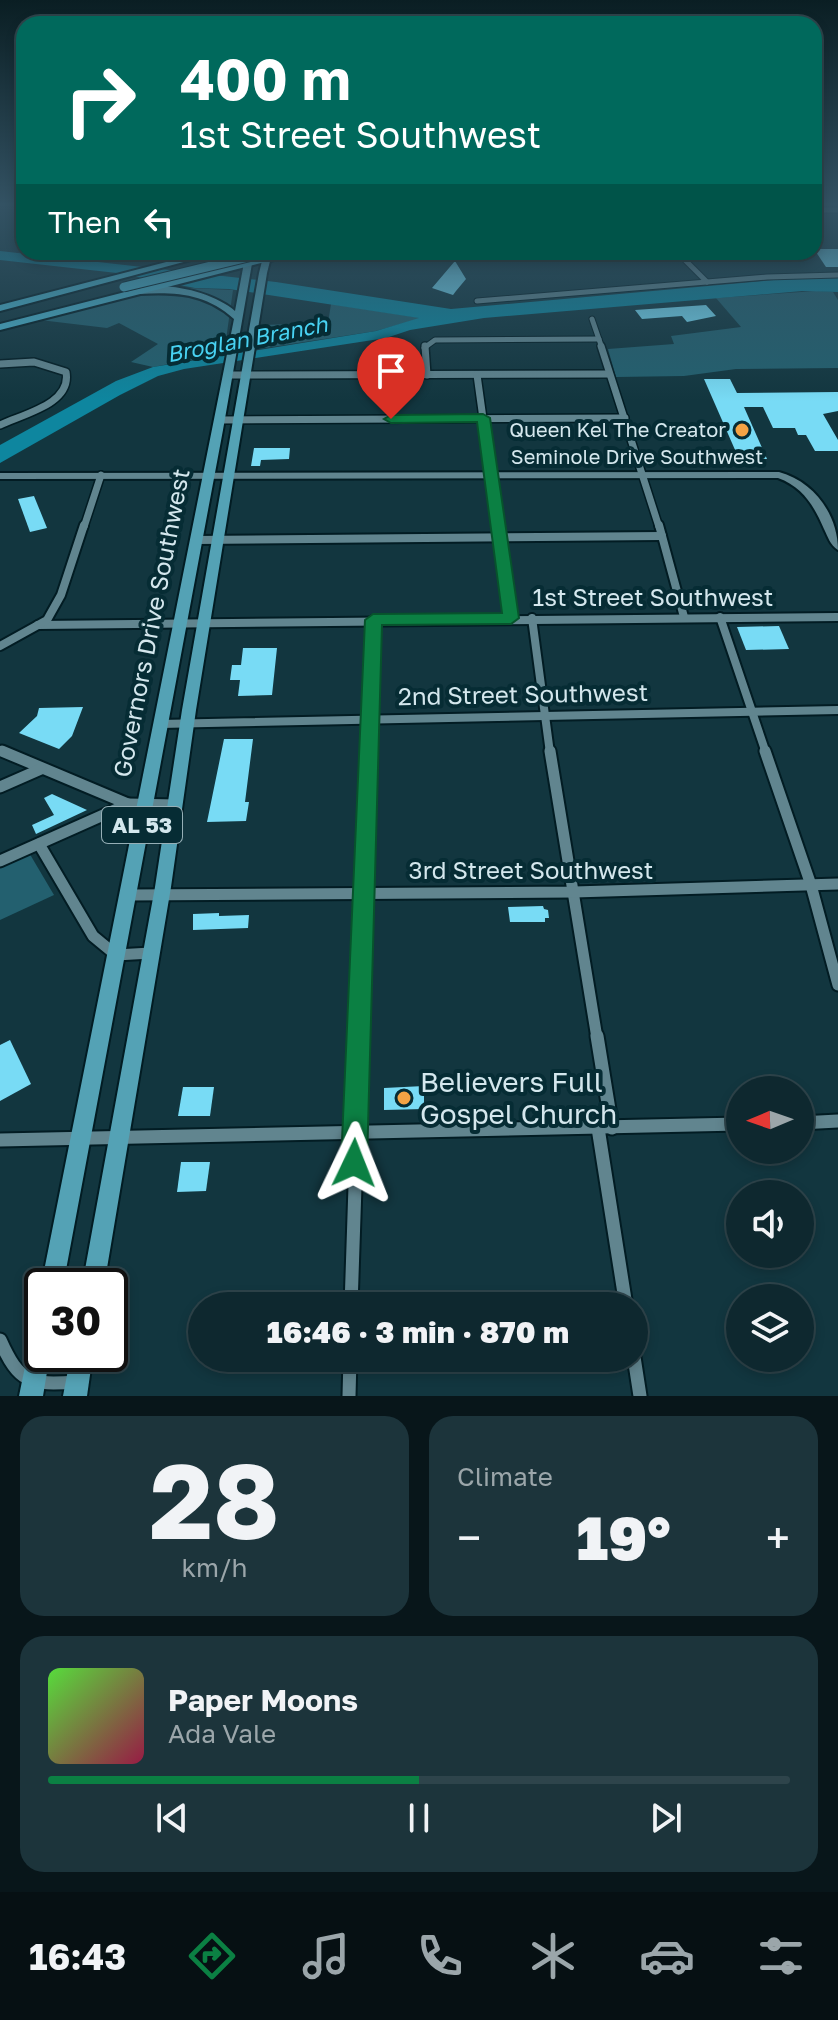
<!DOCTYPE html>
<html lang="en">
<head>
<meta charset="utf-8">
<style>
  body { margin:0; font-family:"Golos Text",sans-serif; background:#1c343b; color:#f1f3f6; height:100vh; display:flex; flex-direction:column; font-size:30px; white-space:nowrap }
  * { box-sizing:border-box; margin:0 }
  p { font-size:26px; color:#9ba6aa }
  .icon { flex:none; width:44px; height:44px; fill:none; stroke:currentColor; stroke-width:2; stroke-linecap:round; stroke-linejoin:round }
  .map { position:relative; height:1396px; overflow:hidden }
  .details { display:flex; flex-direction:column; gap:20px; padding:20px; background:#08161a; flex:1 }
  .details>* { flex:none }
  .banner { position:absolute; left:16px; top:16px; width:806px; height:244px; border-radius:24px; box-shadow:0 4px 12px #0003,0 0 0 2px #2e444b; background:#00695c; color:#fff; overflow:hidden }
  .needle { width:52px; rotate:268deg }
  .controls { position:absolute; left:726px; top:1076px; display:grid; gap:16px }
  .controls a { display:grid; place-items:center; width:88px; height:88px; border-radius:50%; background:#0e282f; box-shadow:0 4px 12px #0003,0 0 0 2px #2e444b; font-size:40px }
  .speed { position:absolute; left:24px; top:1268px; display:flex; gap:16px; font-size:40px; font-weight:700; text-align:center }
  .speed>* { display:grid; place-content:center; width:104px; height:104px; border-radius:50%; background:#0e282f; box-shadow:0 4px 12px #0003,0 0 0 2px #2e444b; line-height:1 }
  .speed .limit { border:4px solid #111; border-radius:12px; background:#fff; color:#111 }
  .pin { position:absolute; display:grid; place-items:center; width:68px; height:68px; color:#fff; margin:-82px -34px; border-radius:50% 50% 50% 0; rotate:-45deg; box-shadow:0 0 8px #0007 }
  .pin .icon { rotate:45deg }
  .me { position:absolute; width:88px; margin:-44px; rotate:2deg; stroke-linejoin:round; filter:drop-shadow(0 0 6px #0008) }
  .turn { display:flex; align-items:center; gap:28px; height:168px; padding:0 32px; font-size:36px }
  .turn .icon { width:104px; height:104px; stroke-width:2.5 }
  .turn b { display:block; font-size:56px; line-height:68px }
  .then { display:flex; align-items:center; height:76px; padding:0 32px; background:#0003; gap:16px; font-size:30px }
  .big { font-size:60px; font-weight:800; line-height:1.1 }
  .details .tile { flex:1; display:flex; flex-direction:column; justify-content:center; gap:12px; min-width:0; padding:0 28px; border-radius:24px; background:#1c343b }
  .details .dial { align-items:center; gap:0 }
  .dial b { font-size:104px; line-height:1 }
  .song { display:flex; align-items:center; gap:24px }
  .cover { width:96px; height:96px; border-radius:12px; background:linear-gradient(135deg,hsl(110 70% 55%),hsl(340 70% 35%)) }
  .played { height:8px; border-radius:4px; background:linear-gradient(90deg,#0b8043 50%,#2e444b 50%) }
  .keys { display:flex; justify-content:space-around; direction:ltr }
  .heat { display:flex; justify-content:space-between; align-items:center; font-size:44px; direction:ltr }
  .details .tiles { flex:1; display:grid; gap:20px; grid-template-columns:1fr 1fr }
  .tile:last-child { grid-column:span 2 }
  .trip { position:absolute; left:188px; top:1292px; width:460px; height:80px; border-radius:40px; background:#0e282f; box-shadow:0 4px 12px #0003,0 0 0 2px #2e444b; font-weight:800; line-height:80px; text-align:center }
  .dock { display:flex; height:128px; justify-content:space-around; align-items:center; background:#061013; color:#9ba6aa }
  .dock .icon { width:56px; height:56px }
  .dock .on { color:#0b8043 }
  .dock b { font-size:36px; color:#f1f3f6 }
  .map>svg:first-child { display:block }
</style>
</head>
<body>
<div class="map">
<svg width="838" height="1396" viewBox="0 0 838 1396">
  <rect width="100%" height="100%" fill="#12363f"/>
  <!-- green -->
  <g fill="#23606f">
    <path d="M162,287L233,290L224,354L153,367L131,362L158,344L119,323L107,328L40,320Z"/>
    <path d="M816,291L833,292L838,300V368L736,369L684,376L616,377L608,349L674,344L671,336L741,327L716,298Z"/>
    <path d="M331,304L422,318L376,331L259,349L262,325L328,323Z"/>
    <path d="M28,851L54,895L0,920V864Z"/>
  </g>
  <!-- water -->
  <path fill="#0e869f" d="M0,251L276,282L451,309L808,277L838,278V292L802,291L484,318L410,330L386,338L184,369L158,376L120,395L0,463V445L116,381L153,367L376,331L419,318L229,289L195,288L117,273L0,260Z"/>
  <!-- building -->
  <g fill="#78dbf5">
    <path d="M814,249H838V267H826Z"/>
    <path d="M455,261L466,279L456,291L453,295L432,288Z"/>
    <path d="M706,305L716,316L687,322L682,316L642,319L635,310Z"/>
    <path d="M704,379H730L737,393L838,392V411L823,414L838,440V451H815L806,435H798L795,428H773L763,407H744L767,459H739Z"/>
    <path d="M254,448H290L289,459L261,460L260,466H251Z"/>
    <path d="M34,496L47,528L30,532L18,499Z"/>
    <path d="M779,626L789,649L746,650L737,627Z"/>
    <path d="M243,648H277L272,695L238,696L240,680H230L232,665H241Z"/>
    <path d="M83,707L72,736L59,749L19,733L37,716L39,708Z"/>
    <path d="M224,739H253L245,802H249L246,821L207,822Z"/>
    <path d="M52,794L87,810L36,834L32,825L54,815L44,798Z"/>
    <path d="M543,906L544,909L548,910L549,918H545V922H510L508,907Z"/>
    <path d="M219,913V916L249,915L248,928L193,930V914Z"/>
    <path d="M10,1040L31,1084L0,1101V1045Z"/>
    <path d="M424,1086V1109L384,1110V1088Z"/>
    <path d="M183,1087H214L210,1116H178Z"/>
    <path d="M181,1162H210L206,1191L177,1192Z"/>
  </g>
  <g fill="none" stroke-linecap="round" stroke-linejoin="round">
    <!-- street-far4 casing -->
    <g stroke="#021c23" stroke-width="7">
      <g id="street-far4">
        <path d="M814,210H838"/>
        <path d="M677,252L707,282"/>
        <path d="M477,301L767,277L838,275"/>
        <path d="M592,319L602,348"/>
        <path d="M424,348L435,340L599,339"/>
      </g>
    </g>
    <!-- street-far3 casing -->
    <g stroke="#021c23" stroke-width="10">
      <g id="street-far3">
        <path d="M425,346L427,375"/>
        <path d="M601,346L659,527"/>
        <path d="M0,364L34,362L66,372C72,404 23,414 0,425"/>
        <path d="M228,375L609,374"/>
        <path d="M477,375L498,527"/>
        <path d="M220,420L625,418"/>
        <path d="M84,527L101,475"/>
      </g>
    </g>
    <!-- street-far2 casing -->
    <g stroke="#021c23" stroke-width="12">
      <g id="street-far2">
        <path d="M498,525L511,618"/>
        <path d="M659,525L684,617"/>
        <path d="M196,540L662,536"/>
        <path d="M720,617L766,753"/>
        <path d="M532,618L550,753"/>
        <path d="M38,625L838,617"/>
        <path d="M0,646L47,620L61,595L84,525"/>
        <path d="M160,724L838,710"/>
        <path d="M0,750L7,753"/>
        <path d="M368,753L373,620"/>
      </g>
    </g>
    <!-- street-far1 casing -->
    <g stroke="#021c23" stroke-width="15">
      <g id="street-far1">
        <path d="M2,751L128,804"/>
        <path d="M550,751L597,1038"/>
        <path d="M765,751L811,885L838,985"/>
        <path d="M0,787L41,769"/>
        <path d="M39,844L93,936L116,955L151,953"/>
        <path d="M0,861L128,804L176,805"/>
        <path d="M128,895L574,892L838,884"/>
        <path d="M360,1038L368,751"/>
      </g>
    </g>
    <!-- street casing -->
    <g stroke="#021c23" stroke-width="17">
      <g id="street">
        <path d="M597,1036L612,1128"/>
        <path d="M800,1123L838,1121"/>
        <path d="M598,1128L626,1306"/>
        <path d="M0,1140L740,1124"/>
        <path d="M351,1306L360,1036"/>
        <path d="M0,1340C19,1383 30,1385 76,1382"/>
        <path d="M634,1357L640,1396"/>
        <path d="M349,1396L350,1358"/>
      </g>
    </g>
    <!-- secondary casing -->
    <g stroke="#021c23" stroke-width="4">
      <path id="secondary" d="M779,472C813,481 838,514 838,550C830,545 828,537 824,529C814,506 803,487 778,478L0,479V473Z"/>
    </g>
    <!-- primary casing -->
    <g stroke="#021c23" stroke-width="4">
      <g id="primary">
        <path d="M814,205H828L814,208Z"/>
        <path d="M246,252H254L223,430L63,1286H42V1288L41,1286L234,319C205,293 175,292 139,294L135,291C161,279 213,292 235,311Z"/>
        <path d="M291,252H308L270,261L267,273L196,710L171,887L104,1286H82L155,887L182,710L259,273L263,257Z"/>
        <path d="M42,1326V1354H50L43,1396H19L31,1337L34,1329Z"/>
        <path d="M71,1354H93L87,1396H63Z"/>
      </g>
    </g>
    <!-- highway casing -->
    <g stroke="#021c23" stroke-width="4">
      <g id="highway">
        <path d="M205,252H221L0,311V305Z"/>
        <path d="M263,252H273L269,261L0,330V324L262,257Z"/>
      </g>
    </g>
    <!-- street-far4 -->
    <use href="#street-far4" stroke="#61858f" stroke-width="5"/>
    <!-- street-far3 -->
    <use href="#street-far3" stroke="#61858f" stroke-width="7"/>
    <!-- street-far2 -->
    <use href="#street-far2" stroke="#61858f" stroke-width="8"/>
    <!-- street-far1 -->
    <use href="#street-far1" stroke="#61858f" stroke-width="11"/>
    <!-- street -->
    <use href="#street" stroke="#61858f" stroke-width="13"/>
    <!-- secondary -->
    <use href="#secondary" fill="#61858f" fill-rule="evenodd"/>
    <!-- primary -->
    <use href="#primary" fill="#54a2b5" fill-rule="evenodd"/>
    <!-- highway -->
    <use href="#highway" fill="#4bb5cf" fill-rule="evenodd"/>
    <!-- highway-bridge casing -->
    <g stroke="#021c23" stroke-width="11" stroke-linecap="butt">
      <path id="highway-bridge" d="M124,287L269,252"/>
    </g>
    <!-- highway-bridge -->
    <use href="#highway-bridge" stroke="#4bb5cf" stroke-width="9"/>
  </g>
  <!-- sky -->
  <linearGradient id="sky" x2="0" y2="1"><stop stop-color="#0a1e23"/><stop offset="0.51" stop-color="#335263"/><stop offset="1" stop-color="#335263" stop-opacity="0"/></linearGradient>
  <rect width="838" height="401" fill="url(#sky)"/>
  <!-- route -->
  <path fill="#0b8043" stroke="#07532c" stroke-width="2" d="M483,414L490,418L519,618L511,624L382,625L367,1163L363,1172L354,1176L345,1172L341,1163L365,620L373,614L502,613L477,422L391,423L384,419L391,415Z"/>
  <!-- markers -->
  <g fill="#f4a344" stroke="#062c34" stroke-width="3">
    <circle cx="742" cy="430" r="8"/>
    <circle cx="404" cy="1098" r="8"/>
  </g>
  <g text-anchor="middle" stroke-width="8" stroke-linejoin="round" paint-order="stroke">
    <!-- far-poi labels -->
    <g font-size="20" fill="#d4e7ed" stroke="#062c34" text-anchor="end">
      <text x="726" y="437">Queen Kel The Creator</text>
    </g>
    <!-- far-street labels -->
    <g font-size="20" fill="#d4e7ed" stroke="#062c34">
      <text x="637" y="464">Seminole Drive Southwest</text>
    </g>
    <!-- far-water labels -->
    <g font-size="22" font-style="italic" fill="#48d2f2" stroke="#062c34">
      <text transform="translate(247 339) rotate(-11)" y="8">Broglan Branch</text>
    </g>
    <!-- shield labels -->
    <rect fill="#062c34" stroke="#96afb6" stroke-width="2" x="102" y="807" width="80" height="36" rx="6"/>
    <g font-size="22" font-weight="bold" fill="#d4e7ed">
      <text x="142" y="833">AL 53</text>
    </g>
    <!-- street labels -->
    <g font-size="24" fill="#d4e7ed" stroke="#062c34">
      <text x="653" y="606">1st Street Southwest</text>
      <text transform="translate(152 623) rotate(-79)" y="8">Governors Drive Southwest</text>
      <text transform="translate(523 695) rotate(-1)" y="8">2nd Street Southwest</text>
      <text x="531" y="879">3rd Street Southwest</text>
    </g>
    <!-- near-poi labels -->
    <g font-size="28" fill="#d4e7ed" stroke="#062c34" text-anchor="start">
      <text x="420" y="1092">Believers Full<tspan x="420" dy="32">Gospel Church</tspan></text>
    </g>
  </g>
</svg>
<div class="controls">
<a><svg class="needle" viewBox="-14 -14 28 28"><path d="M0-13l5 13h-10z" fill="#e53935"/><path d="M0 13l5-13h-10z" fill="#9ba6aa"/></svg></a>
<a><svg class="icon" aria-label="sound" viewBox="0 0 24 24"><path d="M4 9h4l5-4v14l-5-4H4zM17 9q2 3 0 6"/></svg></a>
<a><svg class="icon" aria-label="layers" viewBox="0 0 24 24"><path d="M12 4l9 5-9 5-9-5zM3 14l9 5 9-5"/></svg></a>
</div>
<div class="speed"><div class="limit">30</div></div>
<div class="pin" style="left:391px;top:419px;background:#d93025"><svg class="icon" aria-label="arrive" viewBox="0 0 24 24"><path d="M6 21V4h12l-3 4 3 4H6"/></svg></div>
<svg class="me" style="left:354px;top:1163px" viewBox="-20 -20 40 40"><path d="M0-17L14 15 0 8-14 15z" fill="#0b8043" stroke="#fff" stroke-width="4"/></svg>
<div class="trip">16:46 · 3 min · 870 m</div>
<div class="banner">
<div class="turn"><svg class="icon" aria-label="right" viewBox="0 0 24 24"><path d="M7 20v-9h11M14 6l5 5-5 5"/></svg><div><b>400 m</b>1st Street Southwest</div></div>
<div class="then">Then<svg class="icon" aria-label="left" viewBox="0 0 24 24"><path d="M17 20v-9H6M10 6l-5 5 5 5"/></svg></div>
</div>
</div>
<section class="details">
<div class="tiles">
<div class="tile dial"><b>28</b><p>km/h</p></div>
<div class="tile"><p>Climate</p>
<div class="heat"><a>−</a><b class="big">19°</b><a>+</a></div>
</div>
<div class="tile">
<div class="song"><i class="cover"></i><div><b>Paper Moons</b><p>Ada Vale</p></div></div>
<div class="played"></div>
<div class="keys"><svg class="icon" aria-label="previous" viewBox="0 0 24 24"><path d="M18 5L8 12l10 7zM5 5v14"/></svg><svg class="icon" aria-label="pause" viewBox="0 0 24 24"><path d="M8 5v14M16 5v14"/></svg><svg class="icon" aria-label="next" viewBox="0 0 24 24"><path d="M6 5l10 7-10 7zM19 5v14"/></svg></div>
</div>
</div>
</section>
<nav class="dock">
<b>16:43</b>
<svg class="icon on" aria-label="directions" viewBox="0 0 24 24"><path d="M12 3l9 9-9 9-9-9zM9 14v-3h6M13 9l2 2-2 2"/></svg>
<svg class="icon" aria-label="music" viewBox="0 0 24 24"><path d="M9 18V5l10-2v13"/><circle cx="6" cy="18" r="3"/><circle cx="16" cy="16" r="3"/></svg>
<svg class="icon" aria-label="phone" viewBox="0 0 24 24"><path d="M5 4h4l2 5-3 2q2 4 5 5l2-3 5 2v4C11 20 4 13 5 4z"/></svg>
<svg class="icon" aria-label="climate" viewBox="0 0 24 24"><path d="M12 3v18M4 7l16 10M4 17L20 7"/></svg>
<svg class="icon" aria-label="car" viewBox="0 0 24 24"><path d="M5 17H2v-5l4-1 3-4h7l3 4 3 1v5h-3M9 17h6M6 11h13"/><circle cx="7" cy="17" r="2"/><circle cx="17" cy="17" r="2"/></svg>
<svg class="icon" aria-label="filters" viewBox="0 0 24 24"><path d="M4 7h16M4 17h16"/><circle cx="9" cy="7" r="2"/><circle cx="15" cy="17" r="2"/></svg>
</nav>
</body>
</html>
